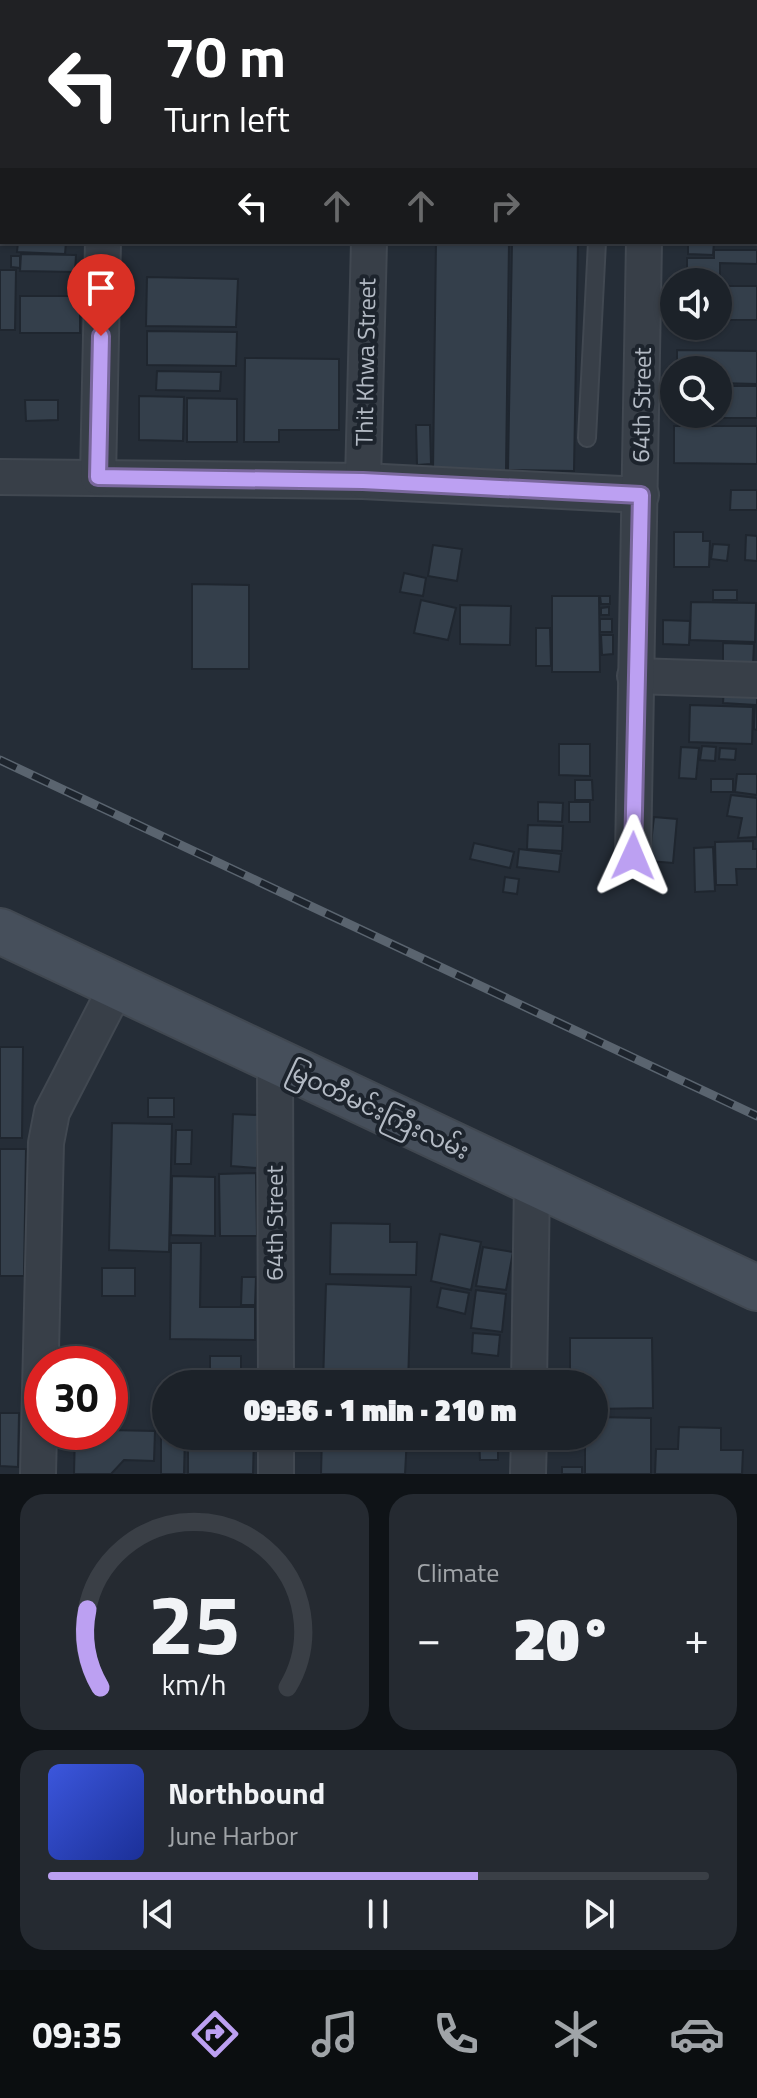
<!DOCTYPE html>
<html lang="en">
<head>
<meta charset="utf-8">
<style>
  body { margin:0; font-family:"Titillium Web","Noto Sans Myanmar",sans-serif; background:#252a31; color:#f1f3f6; height:100vh; display:flex; flex-direction:column; font-size:30px; white-space:nowrap }
  * { box-sizing:border-box; margin:0 }
  p { font-size:26px; color:#a0a4a8 }
  .icon { flex:none; width:44px; height:44px; fill:none; stroke:currentColor; stroke-width:2; stroke-linecap:round; stroke-linejoin:round }
  .map { position:relative; height:1474px; overflow:hidden }
  .sheet { display:flex; flex-direction:column; gap:20px; padding:20px; background:#0f1317; flex:1 }
  .sheet>* { flex:none }
  .top-card { position:absolute; left:0px; top:0px; width:758px; height:244px; box-shadow:0 2px 6px #0004,0 0 0 2px #3a3f46; background:#202124; color:#fff; overflow:hidden }
  .controls { position:absolute; left:660px; top:268px; display:grid; gap:16px }
  .controls a { display:grid; place-items:center; width:72px; height:72px; border-radius:50%; background:#1c2229; box-shadow:0 2px 6px #0004,0 0 0 2px #3a3f46; font-size:40px }
  .speed { position:absolute; left:24px; top:1346px; display:flex; gap:16px; font-size:40px; font-weight:700; text-align:center }
  .speed>* { display:grid; place-content:center; width:104px; height:104px; border-radius:50%; background:#1c2229; box-shadow:0 2px 6px #0004,0 0 0 2px #3a3f46; line-height:1 }
  .speed .limit { border:12px solid #d22; background:#fff; color:#111 }
  .pin { position:absolute; display:grid; place-items:center; width:68px; height:68px; color:#fff; margin:-82px -34px; border-radius:50% 50% 50% 0; rotate:-45deg; box-shadow:0 0 8px #0007 }
  .pin .icon { rotate:45deg }
  .me { position:absolute; width:88px; margin:-44px; rotate:1deg; stroke-linejoin:round; filter:drop-shadow(0 0 6px #0008) }
  .turn { display:flex; align-items:center; gap:28px; height:168px; padding:0 32px; font-size:36px }
  .turn .icon { width:104px; height:104px; stroke-width:2.5 }
  .turn b { display:block; font-size:56px; line-height:68px }
  .lanes { display:flex; align-items:center; height:76px; padding:0 32px; background:#0003; justify-content:center; gap:40px; direction:ltr }
  .lanes .off { opacity:.35 }
  .big { font-size:60px; font-weight:800; line-height:1.1 }
  .sheet .tile { flex:1; display:flex; flex-direction:column; justify-content:center; gap:12px; min-width:0; padding:0 28px; border-radius:24px; background:#252a31 }
  .sheet .dial { align-items:center; gap:0 }
  .dial svg { height:208px; overflow:visible; fill:none; stroke:#3a3f46; stroke-width:7; stroke-linecap:round; text-anchor:middle }
  .dial text { fill:#f1f3f6; stroke:none }
  .song { display:flex; align-items:center; gap:24px }
  .cover { width:96px; height:96px; border-radius:12px; background:linear-gradient(135deg,hsl(230 70% 55%),hsl(230 70% 35%)) }
  .played { height:8px; border-radius:4px; background:linear-gradient(90deg,#bca0f2 65%,#3a3f46 65%) }
  .keys { display:flex; justify-content:space-around; direction:ltr }
  .heat { display:flex; justify-content:space-between; align-items:center; font-size:44px; direction:ltr }
  .sheet .tiles { flex:1; display:grid; gap:20px; grid-template-columns:1fr 1fr }
  .tile:last-child { grid-column:span 2 }
  .trip { position:absolute; left:152px; top:1370px; width:456px; height:80px; border-radius:40px; background:#1c2229; box-shadow:0 2px 6px #0004,0 0 0 2px #3a3f46; font-weight:800; line-height:80px; text-align:center }
  .tab-bar { display:flex; height:128px; justify-content:space-around; align-items:center; background:#0b0e10; color:#a0a4a8 }
  .tab-bar .icon { width:56px; height:56px }
  .tab-bar .selected { color:#bca0f2 }
  .tab-bar b { font-size:36px; color:#f1f3f6 }
  .map>svg:first-child { display:block }
</style>
</head>
<body>
<div class="map">
<svg width="757" height="1474" viewBox="0 0 757 1474">
  <rect width="100%" height="100%" fill="#252d37"/>
  <!-- building -->
  <g fill="#343f4b" stroke="#1f262f" stroke-width="2">
    <path d="M0,0H80L2,2V24Z"/>
    <rect x="201" y="0" width="34" height="2"/>
    <path d="M458,0H514V2Z"/>
    <rect x="682" y="0" width="54" height="2"/>
    <path d="M739,0H757V36L756,2Z"/>
    <rect x="530" y="1" width="57" height="1"/>
    <rect x="0" y="114" width="2" height="31"/>
    <path d="M18,242H66L65,254L17,252Z"/>
    <path d="M436,242H509L506,471L433,470Z"/>
    <path d="M512,242H578L574,471L508,470Z"/>
    <path d="M688,242H714L713,255L688,254Z"/>
    <path d="M714,250H757V264L720,263V281H687V258H714Z"/>
    <path d="M21,254L76,255L75,272L20,271Z"/>
    <path d="M11,256H20V268L11,267Z"/>
    <path d="M0,270H16L15,330H0Z"/>
    <path d="M147,277L238,279L236,327L146,326Z"/>
    <rect x="718" y="286" width="39" height="34"/>
    <rect x="20" y="296" width="60" height="37"/>
    <path d="M147,331L237,332L236,366L147,365Z"/>
    <path d="M677,350L757,351V384L718,383V370H677Z"/>
    <path d="M245,358L339,359V430H279V442H244Z"/>
    <path d="M157,371L221,372L220,391L156,390Z"/>
    <path d="M718,386H757V418H677V414H718Z"/>
    <path d="M139,396L184,397L183,441L139,440Z"/>
    <path d="M187,398L237,399V442H187Z"/>
    <path d="M25,400H58V420L26,421Z"/>
    <path d="M416,425H430L431,464L417,465Z"/>
    <path d="M674,426H757V464L674,463Z"/>
    <path d="M731,490H757V510H730Z"/>
    <path d="M674,532H703V541H710L709,567H674Z"/>
    <path d="M746,535L757,536V561L745,560Z"/>
    <path d="M713,544L729,545L727,561L711,559Z"/>
    <path d="M433,545L462,549L457,581L428,576Z"/>
    <path d="M404,573L426,578L423,596L400,592Z"/>
    <path d="M192,584L249,585V669H192Z"/>
    <rect x="713" y="590" width="24" height="10"/>
    <path d="M552,596H599L600,672H552Z"/>
    <path d="M600,596H610V604H601Z"/>
    <path d="M421,600L456,608L448,640L414,633Z"/>
    <path d="M691,602L756,603L755,642L690,640Z"/>
    <path d="M460,605L511,606L510,645L460,644Z"/>
    <path d="M609,607V615H601V608Z"/>
    <rect x="600" y="619" width="12" height="13"/>
    <path d="M663,620L690,621L689,645L663,644Z"/>
    <path d="M536,628H550L551,666H536Z"/>
    <path d="M601,635H613V654L602,655Z"/>
    <path d="M723,643L754,644L753,665L723,664Z"/>
    <path d="M724,688L757,690V730L754,729L755,705L723,703Z"/>
    <path d="M690,705L753,707L752,744L689,742Z"/>
    <path d="M559,744H590V776L559,775Z"/>
    <path d="M702,746L716,747L715,761L700,760Z"/>
    <path d="M681,747L699,748L696,779L679,778Z"/>
    <path d="M720,748L736,749L735,760L719,759Z"/>
    <path d="M737,774H757V795L735,792Z"/>
    <rect x="711" y="779" width="22" height="13"/>
    <path d="M575,780H592L593,800H575Z"/>
    <path d="M731,795L757,798V837L738,838L742,818L727,816Z"/>
    <path d="M538,802L563,803L562,822L538,821Z"/>
    <rect x="569" y="802" width="21" height="20"/>
    <path d="M654,817L677,819L673,863L649,861Z"/>
    <path d="M528,825L563,826L562,851L527,849Z"/>
    <path d="M753,841V849H757V869H736L737,885H716L715,842Z"/>
    <path d="M474,843L514,852L510,868L470,859Z"/>
    <path d="M713,847L715,891L695,892L694,848Z"/>
    <path d="M519,849L561,854L559,872L517,867Z"/>
    <path d="M505,877L519,879L517,894L503,892Z"/>
    <path d="M0,1047H23L22,1138H0Z"/>
    <rect x="148" y="1098" width="26" height="19"/>
    <path d="M233,1114L258,1115L257,1168L231,1166Z"/>
    <path d="M112,1123L172,1124L169,1252L109,1250Z"/>
    <path d="M176,1130H192L191,1164H175Z"/>
    <path d="M0,1149H26L24,1276H0Z"/>
    <path d="M256,1173L257,1236H220L219,1174Z"/>
    <path d="M172,1176L215,1177V1236L171,1235Z"/>
    <path d="M331,1223L390,1224V1242H417L416,1275L330,1274Z"/>
    <path d="M440,1234L481,1242L471,1290L431,1281Z"/>
    <path d="M171,1243H201L200,1307H255V1340L170,1339Z"/>
    <path d="M483,1247L513,1252L506,1290L476,1286Z"/>
    <rect x="102" y="1268" width="33" height="28"/>
    <path d="M242,1277H256L255,1305H241Z"/>
    <path d="M326,1284L411,1287L408,1384H323Z"/>
    <path d="M441,1288L469,1293L465,1314L437,1307Z"/>
    <path d="M476,1290L506,1294L502,1332L471,1328Z"/>
    <path d="M473,1333L500,1335L498,1356L472,1353Z"/>
    <path d="M570,1338H652L653,1408L594,1409V1384H570Z"/>
    <rect x="210" y="1356" width="31" height="24"/>
    <path d="M0,1413H19L18,1467L0,1466Z"/>
    <path d="M594,1417L651,1418V1474H585V1436H594Z"/>
    <path d="M679,1427L721,1428V1450H743L742,1474H655L656,1449H678Z"/>
    <path d="M110,1430L155,1431L154,1461L124,1460L111,1474H74L75,1432Z"/>
    <path d="M161,1434L185,1436L184,1474H161Z"/>
    <path d="M188,1436H254L253,1474H188Z"/>
    <path d="M322,1436H407L405,1474H321Z"/>
    <path d="M479,1436H498V1460H480Z"/>
    <rect x="562" y="1467" width="20" height="7"/>
  </g>
  <g fill="none" stroke-linecap="round" stroke-linejoin="round">
    <!-- lane casing -->
    <g stroke="#414851" stroke-width="20">
      <path id="lane" d="M587,438L597,242"/>
    </g>
    <!-- street casing -->
    <g stroke="#414851" stroke-width="38">
      <g id="street">
        <path d="M111,2V0"/>
        <path d="M374,2V0"/>
        <path d="M647,2V0"/>
        <path d="M0,477L363,481L641,495"/>
        <path d="M98,477L103,242"/>
        <path d="M363,481L369,242"/>
        <path d="M635,676L757,680"/>
        <path d="M633,856L644,242"/>
        <path d="M275,1062L276,1384"/>
        <path d="M529,1384L532,1182"/>
        <path d="M276,1436V1474"/>
        <path d="M38,1474L46,1143L52,1112L117,986"/>
        <path d="M528,1474L529,1436"/>
      </g>
    </g>
    <!-- secondary casing -->
    <g stroke="#414851" stroke-width="48">
      <path id="secondary" d="M0,931L757,1288"/>
    </g>
    <!-- lane -->
    <use href="#lane" stroke="#383f48" stroke-width="16"/>
    <!-- street -->
    <use href="#street" stroke="#383f48" stroke-width="34"/>
    <!-- secondary -->
    <use href="#secondary" stroke="#464f5b" stroke-width="44"/>
    <!-- rail casing -->
    <g stroke="#5a646f" stroke-width="9">
      <path id="rail" d="M0,760L757,1116"/>
    </g>
    <!-- rail -->
    <use href="#rail" stroke="#1d242d" stroke-width="6" stroke-dasharray="18" stroke-linecap="butt"/>
  </g>
  <g fill="none" stroke-linecap="round" stroke-linejoin="round">
    <!-- route casing -->
    <g stroke="#7a689d" stroke-width="20">
      <path id="route" d="M101,336L98,477L363,481L641,495L633,856"/>
    </g>
    <!-- route -->
    <use href="#route" stroke="#bca0f2" stroke-width="14"/>
  </g>
  <g text-anchor="middle" stroke-width="8" stroke-linejoin="round" paint-order="stroke">
    <!-- street labels -->
    <g font-size="24" fill="#b3bac4" stroke="#1d242d">
      <text transform="translate(366 362) rotate(-89)" y="8">Thit Khwa Street</text>
      <text transform="translate(642 405) rotate(-89)" y="8">64th Street</text>
      <text transform="translate(378 1111) rotate(25)" y="8">မြဝတီမင်းကြီးလမ်း</text>
      <text transform="translate(275 1223) rotate(-90)" y="8">64th Street</text>
    </g>
  </g>
</svg>
<div class="controls">
<a><svg class="icon" aria-label="sound" viewBox="0 0 24 24"><path d="M4 9h4l5-4v14l-5-4H4zM17 9q2 3 0 6"/></svg></a>
<a><svg class="icon" aria-label="search" viewBox="0 0 24 24"><circle cx="10" cy="10" r="6"/><path d="M15 15l6 6"/></svg></a>
</div>
<div class="speed"><div class="limit">30</div></div>
<div class="pin" style="left:101px;top:336px;background:#d93025"><svg class="icon" aria-label="arrive" viewBox="0 0 24 24"><path d="M6 21V4h12l-3 4 3 4H6"/></svg></div>
<svg class="me" style="left:633px;top:856px" viewBox="-20 -20 40 40"><path d="M0-17L14 15 0 8-14 15z" fill="#bca0f2" stroke="#fff" stroke-width="4"/></svg>
<div class="trip">09:36 · 1 min · 210 m</div>
<div class="top-card">
<div class="turn"><svg class="icon" aria-label="left" viewBox="0 0 24 24"><path d="M17 20v-9H6M10 6l-5 5 5 5"/></svg><div><b>70 m</b>Turn left</div></div>
<div class="lanes"><svg class="icon" aria-label="left" viewBox="0 0 24 24"><path d="M17 20v-9H6M10 6l-5 5 5 5"/></svg><svg class="icon off" aria-label="ahead" viewBox="0 0 24 24"><path d="M12 20V5M6 11l6-6 6 6"/></svg><svg class="icon off" aria-label="ahead" viewBox="0 0 24 24"><path d="M12 20V5M6 11l6-6 6 6"/></svg><svg class="icon off" aria-label="right" viewBox="0 0 24 24"><path d="M7 20v-9h11M14 6l5 5-5 5"/></svg></div>
</div>
</div>
<section class="sheet">
<div class="tiles">
<div class="tile dial"><svg viewBox="0 0 100 80">
<path d="M14 69A42 42 0 1 1 86 69"/>
<path d="M14 69A42 42 0 0 1 9 39" stroke="#bca0f2"/>
<text x="50" y="56" font-size="32" font-weight="700">25</text>
<text x="50" y="72" font-size="11">km/h</text>
</svg></div>
<div class="tile"><p>Climate</p>
<div class="heat"><a>−</a><b class="big">20°</b><a>+</a></div>
</div>
<div class="tile">
<div class="song"><i class="cover"></i><div><b>Northbound</b><p>June Harbor</p></div></div>
<div class="played"></div>
<div class="keys"><svg class="icon" aria-label="previous" viewBox="0 0 24 24"><path d="M18 5L8 12l10 7zM5 5v14"/></svg><svg class="icon" aria-label="pause" viewBox="0 0 24 24"><path d="M8 5v14M16 5v14"/></svg><svg class="icon" aria-label="next" viewBox="0 0 24 24"><path d="M6 5l10 7-10 7zM19 5v14"/></svg></div>
</div>
</div>
</section>
<nav class="tab-bar">
<b>09:35</b>
<svg class="icon selected" aria-label="directions" viewBox="0 0 24 24"><path d="M12 3l9 9-9 9-9-9zM9 14v-3h6M13 9l2 2-2 2"/></svg>
<svg class="icon" aria-label="music" viewBox="0 0 24 24"><path d="M9 18V5l10-2v13"/><circle cx="6" cy="18" r="3"/><circle cx="16" cy="16" r="3"/></svg>
<svg class="icon" aria-label="phone" viewBox="0 0 24 24"><path d="M5 4h4l2 5-3 2q2 4 5 5l2-3 5 2v4C11 20 4 13 5 4z"/></svg>
<svg class="icon" aria-label="climate" viewBox="0 0 24 24"><path d="M12 3v18M4 7l16 10M4 17L20 7"/></svg>
<svg class="icon" aria-label="car" viewBox="0 0 24 24"><path d="M5 17H2v-5l4-1 3-4h7l3 4 3 1v5h-3M9 17h6M6 11h13"/><circle cx="7" cy="17" r="2"/><circle cx="17" cy="17" r="2"/></svg>
</nav>
</body>
</html>
